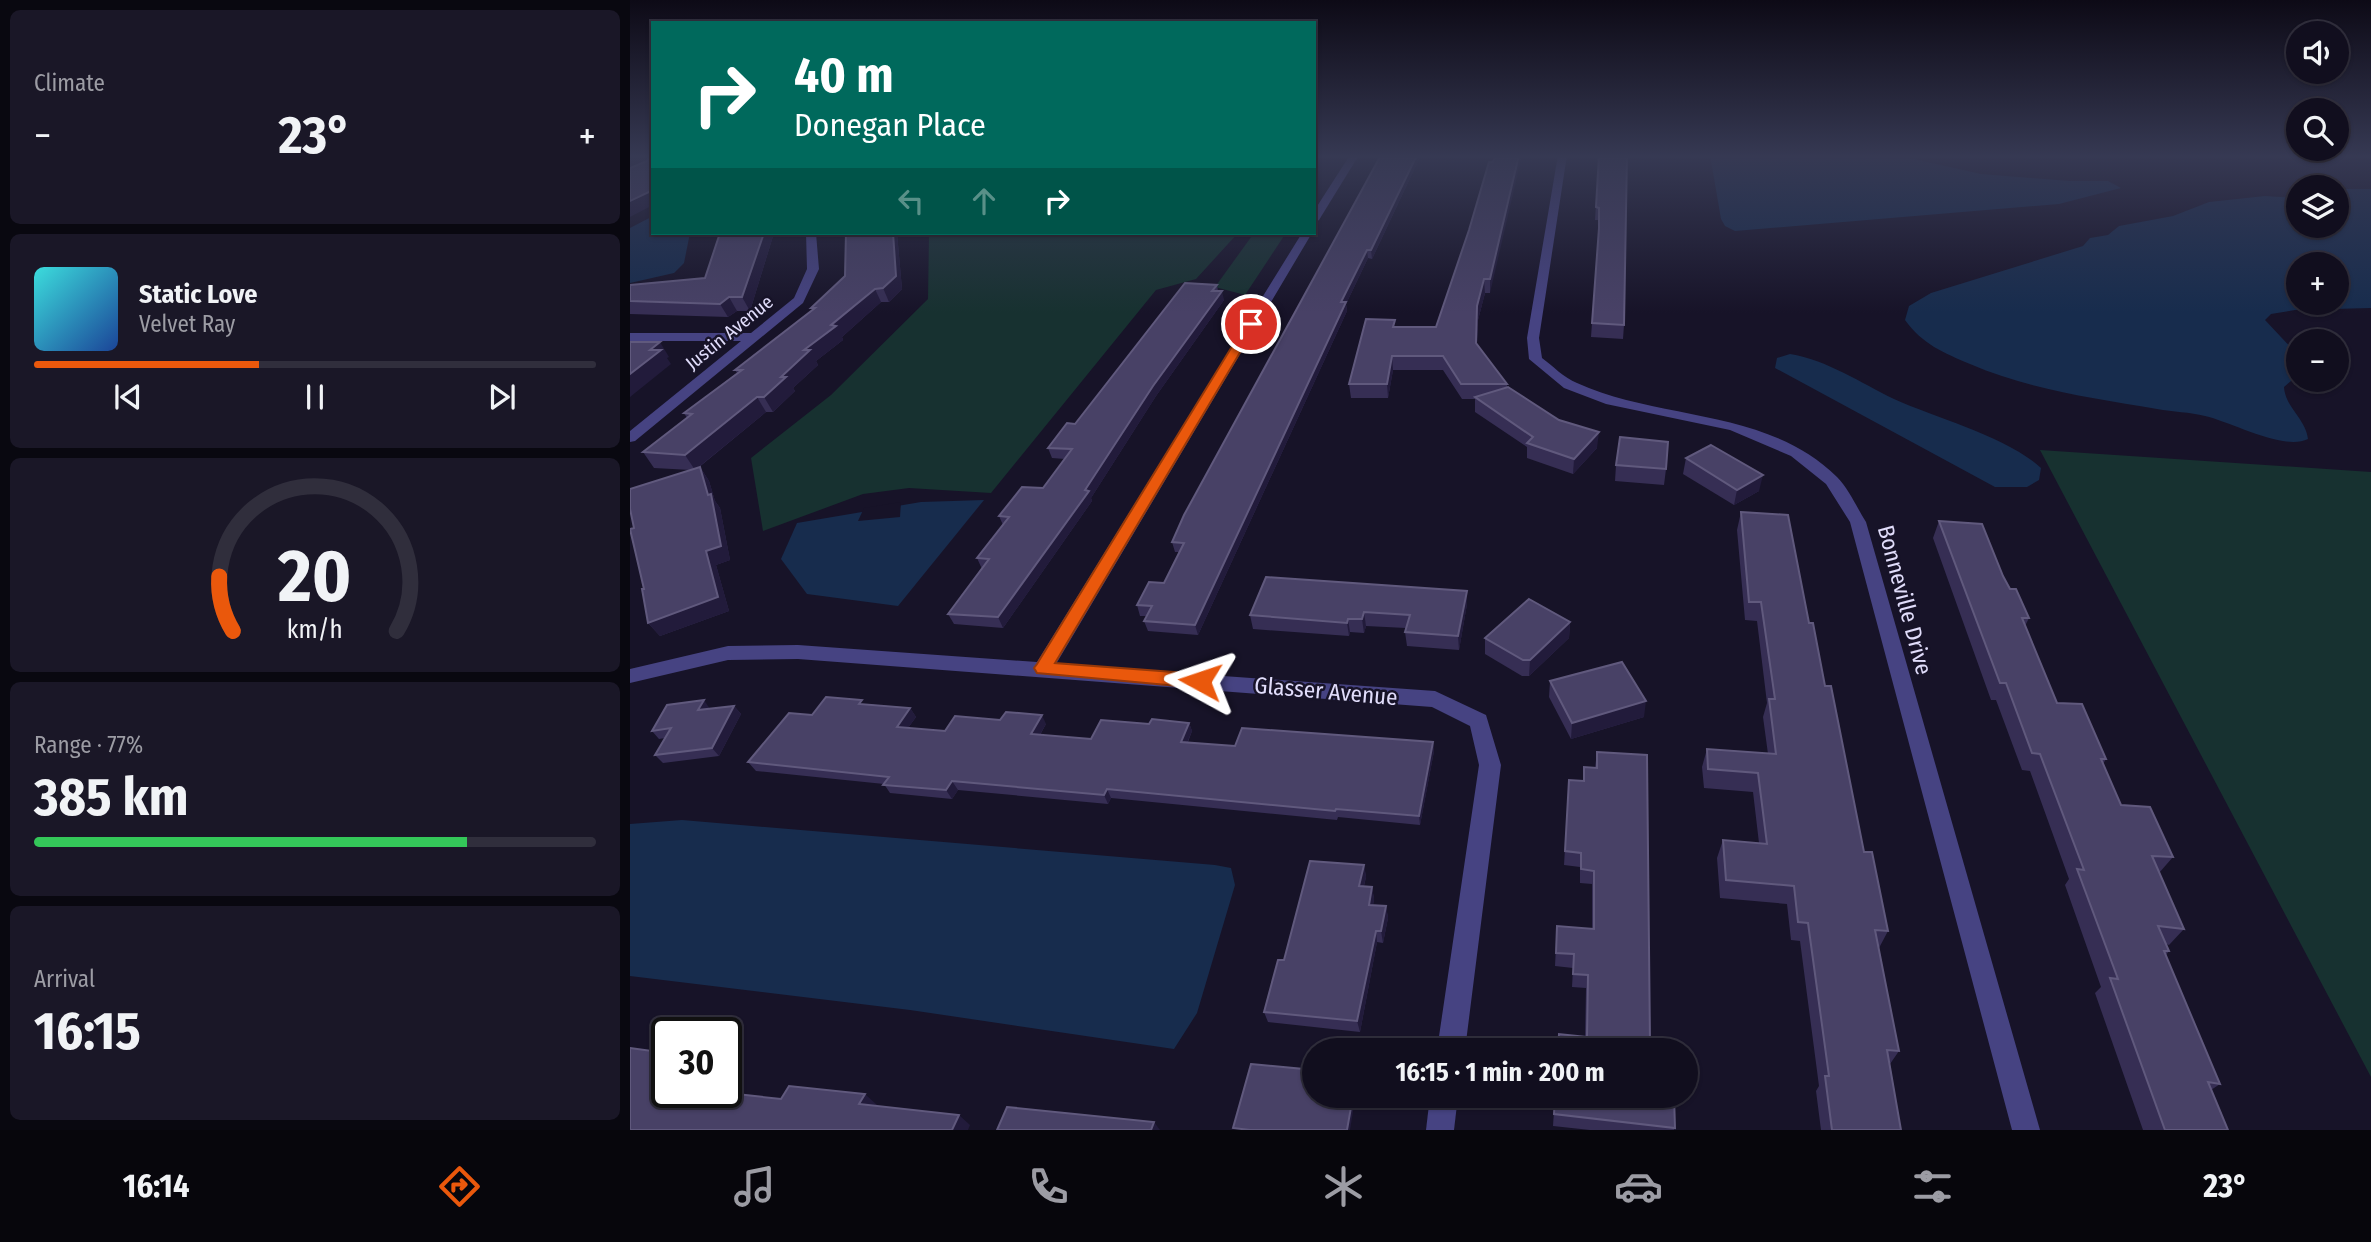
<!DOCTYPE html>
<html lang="en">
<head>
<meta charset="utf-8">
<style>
  body { margin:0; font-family:"Fira Sans Condensed",sans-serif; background:#1a1727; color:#f1f3f6; height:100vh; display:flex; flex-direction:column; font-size:26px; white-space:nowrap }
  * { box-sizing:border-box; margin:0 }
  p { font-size:23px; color:#9c9ca4 }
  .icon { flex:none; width:38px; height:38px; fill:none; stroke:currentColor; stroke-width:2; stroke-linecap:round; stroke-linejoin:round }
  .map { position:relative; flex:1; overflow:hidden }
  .sheet { display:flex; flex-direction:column; gap:10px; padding:10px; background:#090810; width:630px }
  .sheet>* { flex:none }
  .top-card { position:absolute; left:21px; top:21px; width:665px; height:214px; border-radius:0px; box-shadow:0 2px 5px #0004,0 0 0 2px #302e3c; background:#00695c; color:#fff; overflow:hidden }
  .controls { position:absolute; left:1656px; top:21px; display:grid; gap:14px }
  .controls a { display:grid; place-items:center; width:63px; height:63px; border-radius:50%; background:#110e1e; box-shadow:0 2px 5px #0004,0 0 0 2px #302e3c; font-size:35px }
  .speed { position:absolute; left:21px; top:1017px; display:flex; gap:14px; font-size:35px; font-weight:700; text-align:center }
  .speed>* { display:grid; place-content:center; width:91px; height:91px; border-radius:50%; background:#110e1e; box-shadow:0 2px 5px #0004,0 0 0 2px #302e3c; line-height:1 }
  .speed .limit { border:4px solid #111; border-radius:10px; background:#fff; color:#111 }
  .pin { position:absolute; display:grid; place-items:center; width:60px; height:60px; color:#fff; margin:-30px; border:4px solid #fff; border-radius:50%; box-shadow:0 2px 7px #0007 }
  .me { position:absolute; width:77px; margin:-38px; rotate:275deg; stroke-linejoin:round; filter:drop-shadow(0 0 5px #0008) }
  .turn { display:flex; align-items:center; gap:24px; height:147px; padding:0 28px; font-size:32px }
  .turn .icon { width:91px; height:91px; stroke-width:2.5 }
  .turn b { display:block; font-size:49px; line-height:60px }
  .lanes { display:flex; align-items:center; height:66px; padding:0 28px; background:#0003; justify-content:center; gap:35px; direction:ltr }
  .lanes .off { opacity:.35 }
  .big { font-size:52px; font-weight:700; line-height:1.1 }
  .sheet .widget { flex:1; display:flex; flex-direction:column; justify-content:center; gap:10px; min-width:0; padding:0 24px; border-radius:10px; background:#1a1727 }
  .sheet .dial { align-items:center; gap:0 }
  .dial svg { height:182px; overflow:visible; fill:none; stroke:#302e3c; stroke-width:7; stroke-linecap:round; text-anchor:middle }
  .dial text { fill:#f1f3f6; stroke:none }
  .song { display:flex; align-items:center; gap:21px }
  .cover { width:84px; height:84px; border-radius:10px; background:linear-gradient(135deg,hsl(180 70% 55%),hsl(220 70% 35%)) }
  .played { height:7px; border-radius:4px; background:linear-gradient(90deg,#ea580c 40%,#302e3c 40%) }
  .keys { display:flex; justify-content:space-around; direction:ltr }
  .heat { display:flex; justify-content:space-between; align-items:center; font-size:38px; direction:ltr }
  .charge { height:10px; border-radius:5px; background:linear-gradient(90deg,#34c759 77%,#302e3c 0) }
  .trip { position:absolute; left:672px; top:1038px; width:396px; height:70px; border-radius:35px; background:#110e1e; box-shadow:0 2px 5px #0004,0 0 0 2px #302e3c; font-weight:700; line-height:70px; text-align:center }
  .tab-bar { display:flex; height:112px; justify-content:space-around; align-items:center; background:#07060c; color:#9c9ca4 }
  .tab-bar .icon { width:49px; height:49px }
  .tab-bar .on { color:#ea580c }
  .tab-bar b { font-size:32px; color:#f1f3f6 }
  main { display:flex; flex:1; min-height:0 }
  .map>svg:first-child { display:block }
</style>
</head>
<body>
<main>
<section class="sheet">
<div class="widget"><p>Climate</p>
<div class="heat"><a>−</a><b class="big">23°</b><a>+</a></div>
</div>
<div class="widget">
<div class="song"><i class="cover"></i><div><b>Static Love</b><p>Velvet Ray</p></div></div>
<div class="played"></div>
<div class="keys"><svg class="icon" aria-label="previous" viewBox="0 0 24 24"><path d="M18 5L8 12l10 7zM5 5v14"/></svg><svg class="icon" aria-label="pause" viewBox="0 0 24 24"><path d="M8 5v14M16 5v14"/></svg><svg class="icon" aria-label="next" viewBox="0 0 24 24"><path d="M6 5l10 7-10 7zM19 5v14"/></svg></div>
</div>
<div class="widget dial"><svg viewBox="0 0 100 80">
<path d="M14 69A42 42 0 1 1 86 69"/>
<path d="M14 69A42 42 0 0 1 8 45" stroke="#ea580c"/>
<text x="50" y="56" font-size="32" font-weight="700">20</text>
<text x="50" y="72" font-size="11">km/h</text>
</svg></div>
<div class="widget"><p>Range · 77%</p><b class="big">385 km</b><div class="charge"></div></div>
<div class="widget"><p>Arrival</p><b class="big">16:15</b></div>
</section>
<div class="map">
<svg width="1741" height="1130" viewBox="0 0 1741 1130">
  <rect width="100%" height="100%" fill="#171328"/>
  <!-- green -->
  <g fill="#173130">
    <path d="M299,233H608L566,279L526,290L361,493L279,488L233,494L133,531L121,458L201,395L298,299Z"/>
    <path d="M624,233H656L615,295L585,287Z"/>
    <path d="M1410,450L1741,472V1077Z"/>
  </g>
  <!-- water -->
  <g fill="#172c4d" fill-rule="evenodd">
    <path d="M1080,155H1266L1351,174L1440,181H1478L1491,188L1429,204L1105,231L1095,226L1091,219Z"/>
    <path d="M1709,189H1741V308L1665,310L1641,314L1635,320L1668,355V375L1654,387C1655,407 1676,419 1678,439C1653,451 1602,422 1575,416C1560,412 1543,412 1527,409C1463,398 1401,390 1340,364C1314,353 1292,344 1275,320L1279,306L1301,293L1453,246L1460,238L1478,235L1489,226L1543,216L1579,202L1635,196L1668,198V226H1706V194L1710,193ZM1706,264V303H1668V264Z"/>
    <path d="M23,216V233H60L54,263L44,273L0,283V228Z"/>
    <path d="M1160,354C1197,360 1231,383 1264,399C1308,419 1376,436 1411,468L1409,480L1397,487H1365L1145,368L1147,358Z"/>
    <path d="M354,500L268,606L177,594L151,559L167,523L291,502Z"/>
    <path d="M52,820L585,865L601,868L605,885L567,1013L544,1049L280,1010L0,976V824Z"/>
  </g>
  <!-- pier -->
  <path fill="#171328" d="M271,502L270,517L228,521L234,508Z"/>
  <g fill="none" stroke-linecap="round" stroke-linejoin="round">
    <!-- minor -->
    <g fill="#464382" fill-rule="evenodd">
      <path d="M720,155H729L689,220L684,223V211Z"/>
      <path d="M928,155H937L909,338L912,358C923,366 934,378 947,383C1030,421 1138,408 1207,477C1219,489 1227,508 1236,522L1410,1130H1382L1220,522L1196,484L1161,456L1100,430L976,404L934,388L899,359L897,338Z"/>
      <path d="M176,233H186L189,269L173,303L5,441L0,442V431L111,341H0V333H121L164,298L177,269Z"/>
      <path d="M672,233H682L426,664L805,691L856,715L871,765L835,1050H807L849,765L840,726L802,707L168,659L98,660L0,683V669L98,646L168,645L407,662Z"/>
      <path d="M800,1096H828L824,1130H796Z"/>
    </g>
  </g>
  <!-- wall -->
  <g fill="#362e54">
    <path d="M751,155H791L742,259L738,258L716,304L717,311L568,635L518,631L514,621L517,616H510L507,605L534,583L549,552H545L542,542Z"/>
    <path d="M969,155L994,325L993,339L961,337L968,239V220H965Z"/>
    <path d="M863,162L860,293H855L848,320L847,344L877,384V388L967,448L943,474L897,458V447L845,412V399H832L813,370H763L758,398H721L719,384L766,327H806Z"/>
    <path d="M90,233H144L120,311H107L98,317L0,314V285L75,278Z"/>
    <path d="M216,233H267L272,289L259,302H251L212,337L213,340L186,361L188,365L163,388L165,391L143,412H136L68,468L70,467L79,481L85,501L90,508L100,560L86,565L99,611L30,636L18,623L14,589L4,528L61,470L24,468L13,452L57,418L54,413L107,373L105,370L182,310L181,308L215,276Z"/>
    <path d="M587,285L588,291L594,300L526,396L461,498L462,501L373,628L324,624L318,614L352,569L347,558L373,525L369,516L413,488L435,459L422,458L418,448L445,424Z"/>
    <path d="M1056,458L1129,491L1104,505L1053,474Z"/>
    <path d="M986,465L1036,469L1034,485L985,481Z"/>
    <path d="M1111,512L1179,623L1195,686L1234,852L1258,931L1249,948L1269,1051L1260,1064L1271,1130H1191L1186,1091L1189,1086L1170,941L1161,940L1157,904L1090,898L1087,858L1093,840L1129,843L1123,792L1074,788L1072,767L1077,749L1138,754L1133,717L1137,703L1127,621L1115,620L1107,530Z"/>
    <path d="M1309,521L1373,576L1399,618L1395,626L1427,703L1476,759L1473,764L1491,805L1543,857L1529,873L1554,929L1539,945L1536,944L1539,951L1536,955L1590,1084L1581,1090L1598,1130H1513L1465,993L1471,987L1435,885L1439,879L1400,771L1392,770L1366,700H1361L1303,538Z"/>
    <path d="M837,604L829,650L777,646L775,632L776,628L736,626L734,633L720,632L719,636L623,629L620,615Z"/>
    <path d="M940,622L939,638L899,676H892L855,654V638Z"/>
    <path d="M920,681L1014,717L941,739L919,697Z"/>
    <path d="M235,704L280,708L286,717L278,728L315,731L416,724L410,735L461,739L519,724L559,723L562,731L558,742L605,746L803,742L804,751L790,825L708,817L707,820L481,798L478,804L328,790L322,799L260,793L254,784L126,771L118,762Z"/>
    <path d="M104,706L111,714L89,756L33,763L25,755L35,738L29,739L22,731L80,709Z"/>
    <path d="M967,752L1020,1043L955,1036L956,988L942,987L943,968L925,966L927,926L962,929V884L950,883V867L934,865L939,780L953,781L954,767L965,768Z"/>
    <path d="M734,865L736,877L734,886L742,887L744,899L743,905L756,906L758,918L753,943L747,942L730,1032L638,1022L634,1012L654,960Z"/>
    <path d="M925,1096L1045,1128L1044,1130H960L923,1126Z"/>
  </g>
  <!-- shaded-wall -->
  <g fill="#221b3b">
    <path d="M3,155H19L22,161L0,170V156Z"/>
    <path d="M787,155H791L742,259L741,250Z"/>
    <path d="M889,155H892L860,293V279Z"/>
    <path d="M23,190V205L0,217V201Z"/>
    <path d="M134,233H144L120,311L112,297Z"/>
    <path d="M263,233H267L272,289L259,302L253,288Z"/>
    <path d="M737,250L738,258L716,304L717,311L568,635L565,625L711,302Z"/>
    <path d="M854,279L855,293L848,320L846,358L847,306Z"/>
    <path d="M245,289L251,302L212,337L213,340L186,361L188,365L163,388L165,391L143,412L134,397L151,377L174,350Z"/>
    <path d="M592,291L594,300L526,396L461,498L462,501L373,628L368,617L455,490L523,386Z"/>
    <path d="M99,297L107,311L98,317L90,304Z"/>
    <path d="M30,342L39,357L37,358L41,364L0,397V374L20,350Z"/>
    <path d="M762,356L763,370L758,398L757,384Z"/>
    <path d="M127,397L136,412L65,470L55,455Z"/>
    <path d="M969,432L967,448L943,474L944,459Z"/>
    <path d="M70,467L79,481L85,501L90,508L100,560L86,565L99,611L30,636L18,623L76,551L78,495Z"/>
    <path d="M1133,475L1129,491L1104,505L1107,490Z"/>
    <path d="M837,591V604L829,650L828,636Z"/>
    <path d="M734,612L736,626L734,633L732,619Z"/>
    <path d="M718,619L720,632L719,636L717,623Z"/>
    <path d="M940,622L939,638L899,676L900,660Z"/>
    <path d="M74,700L80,709L68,710Z"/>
    <path d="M1016,701L1014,717L941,739L942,723Z"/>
    <path d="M104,706L111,714L89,756L82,748Z"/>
    <path d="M280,708L286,717L272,736L267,727Z"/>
    <path d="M412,715L416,724L405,743L401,734Z"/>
    <path d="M559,723L562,731L554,750L551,742Z"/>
    <path d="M803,742L804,751L790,825L789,816Z"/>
    <path d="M322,781L328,790L322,799L316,790Z"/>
    <path d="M477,789L481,798L478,804L474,795Z"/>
    <path d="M734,865L736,877L731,897L729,886Z"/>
    <path d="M742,887L744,899L741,916L739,905Z"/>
    <path d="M756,906L758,918L753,943L751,931Z"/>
    <path d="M746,931L747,942L730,1032L727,1021Z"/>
    <path d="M235,1094L247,1105L242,1114L229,1104Z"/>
    <path d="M723,1096H724L725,1099L720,1130H717Z"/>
    <path d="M329,1115L340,1125L338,1130H322Z"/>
    <path d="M524,1122L530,1130H521Z"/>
  </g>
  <!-- building -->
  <g fill="#484166" stroke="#60597d" stroke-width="2">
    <path d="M19,155H23V190L0,201V168L17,161Z"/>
    <path d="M751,155H787L741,250H737L711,302H716L565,625L514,621L522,606L507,605L519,582L534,583L554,543L542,542L554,515Z"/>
    <path d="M866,155H889L860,279H854L847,306L846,343L877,384H831L813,356H762L757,384H719L736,319L765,320L763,327H806L839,230L859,162H863Z"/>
    <path d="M969,155H997L994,325L962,323L969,228V208L966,207Z"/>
    <path d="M90,233H134L112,297H99L90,304L0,301V285L75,278Z"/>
    <path d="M216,233H263L266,276L253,288L245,289L201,325L206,326L174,350H180L151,377H156L134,397H127L55,455L13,452L62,414L54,413L112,370H105L185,308H181L215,276Z"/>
    <path d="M555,283L587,285L582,291H592L523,386L455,490L459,491L368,617L318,614L359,559L347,558L379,517L369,516L392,487L413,488L442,449L418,448L437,423L445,424Z"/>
    <path d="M0,342H30L20,350H31L0,374Z"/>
    <path d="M878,387L929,420L969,432L944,459L897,443L903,437L845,397Z"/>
    <path d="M990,437L1038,442L1036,469L986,465Z"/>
    <path d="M1081,445L1133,475L1107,490L1056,458Z"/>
    <path d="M70,467L78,495L81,494L91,546L76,551L88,597L18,623L12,589H14L0,529L4,528L0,509V489Z"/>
    <path d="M1111,512L1158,515L1179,623H1183L1195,686H1201L1234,852H1242L1258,931L1245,930L1269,1051L1257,1050L1271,1130H1202L1195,1076H1199L1178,923L1168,922L1164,886L1096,880L1093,840L1137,844L1128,773L1078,769L1077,749L1146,754L1139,699H1145L1131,602H1119Z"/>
    <path d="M1309,521L1352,524L1373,576L1380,589H1386L1399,618H1392L1427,703L1452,704L1476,759H1471L1491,805L1520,807L1543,857L1522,856L1554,929L1528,926L1539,951H1534L1590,1084L1578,1082L1598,1130H1535L1480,978L1488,979L1447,869L1454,870L1410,754L1402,753L1376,683H1370Z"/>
    <path d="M636,577L837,591L828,636L775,632L780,615L734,612L732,619H718L717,623L620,615Z"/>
    <path d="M899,599L940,622L900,660H893L855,638Z"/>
    <path d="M992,662L1016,701L942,723L920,681Z"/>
    <path d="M196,697L232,700L229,704L280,708L267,727L315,731L325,716L370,720L376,712L412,715L401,734L461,739L471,720L519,724L522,719L559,723L551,742L605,746L612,728L803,742L789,816L706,809L705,811L477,789L474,795L322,781L316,790L253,785L259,777L118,762L159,713L182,715Z"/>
    <path d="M74,700L68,710L104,706L82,748L25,755L41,728L22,731L37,705Z"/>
    <path d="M967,752L1017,755L1020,1043L1042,1046L1043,1050H928L929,1034L957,1037L958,975L943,974L944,954L926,953L927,926L964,929V871L951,869V853L935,851L939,780L954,781V767L967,768Z"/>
    <path d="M680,861L734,865L729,886L742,887L739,905L756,906L751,931H746L727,1021L634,1012L648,960H654Z"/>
    <path d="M0,1048L37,1053V1092H88L151,1099L159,1086L235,1094L229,1104L329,1115L322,1130H0Z"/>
    <path d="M621,1064L684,1070V1096H723L717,1130H620L603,1128Z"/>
    <path d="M925,1096H1044L1045,1128L924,1114Z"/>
    <path d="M377,1107L524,1122L521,1130H367Z"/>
  </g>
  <!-- sky -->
  <linearGradient id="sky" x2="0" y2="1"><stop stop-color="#0d0a16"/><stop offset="0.5" stop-color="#363953"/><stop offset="1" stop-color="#363953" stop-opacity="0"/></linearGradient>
  <rect width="1741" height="313" fill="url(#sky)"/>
  <!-- route -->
  <path fill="#ea580c" stroke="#983908" stroke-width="2" d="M617,322L627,324L425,663L570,674L576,676L579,681L576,686L570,688L407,673L404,668L407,664Z"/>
  <g text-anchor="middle" stroke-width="5" stroke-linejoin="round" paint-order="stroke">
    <!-- far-street labels -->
    <g font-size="19" fill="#e1ddfb" stroke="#171328">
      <text transform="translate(99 332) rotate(-39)" y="7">Justin Avenue</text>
    </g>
    <!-- street labels -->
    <g font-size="23" fill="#e1ddfb" stroke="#171328">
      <text transform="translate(1275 600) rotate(75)" y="8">Bonneville Drive</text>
      <text transform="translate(696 691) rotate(5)" y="8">Glasser Avenue</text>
    </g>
  </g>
</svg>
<div class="controls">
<a><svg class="icon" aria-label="sound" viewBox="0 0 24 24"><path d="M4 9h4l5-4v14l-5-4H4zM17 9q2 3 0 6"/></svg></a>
<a><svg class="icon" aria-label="search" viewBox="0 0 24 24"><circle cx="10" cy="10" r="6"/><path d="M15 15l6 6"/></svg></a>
<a><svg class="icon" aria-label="layers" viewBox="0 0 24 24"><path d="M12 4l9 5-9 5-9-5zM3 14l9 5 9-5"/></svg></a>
<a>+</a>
<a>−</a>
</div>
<div class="speed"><div class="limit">30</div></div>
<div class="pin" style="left:621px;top:324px;background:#d93025"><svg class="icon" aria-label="arrive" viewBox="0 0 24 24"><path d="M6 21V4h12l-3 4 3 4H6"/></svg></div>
<svg class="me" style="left:570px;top:681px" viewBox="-20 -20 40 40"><path d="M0-17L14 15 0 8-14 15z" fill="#ea580c" stroke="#fff" stroke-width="4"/></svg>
<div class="trip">16:15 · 1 min · 200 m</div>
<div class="top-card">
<div class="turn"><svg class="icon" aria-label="right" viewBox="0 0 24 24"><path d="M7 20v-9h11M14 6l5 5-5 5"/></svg><div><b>40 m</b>Donegan Place</div></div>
<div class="lanes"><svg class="icon off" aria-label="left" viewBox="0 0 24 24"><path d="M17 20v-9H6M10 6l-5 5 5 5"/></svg><svg class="icon off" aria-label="ahead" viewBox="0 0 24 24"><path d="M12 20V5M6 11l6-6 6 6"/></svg><svg class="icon" aria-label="right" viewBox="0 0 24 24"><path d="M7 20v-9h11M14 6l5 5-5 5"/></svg></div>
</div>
</div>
</main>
<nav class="tab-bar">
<b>16:14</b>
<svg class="icon on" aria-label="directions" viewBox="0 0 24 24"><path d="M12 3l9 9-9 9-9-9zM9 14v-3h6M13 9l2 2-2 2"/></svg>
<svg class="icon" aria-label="music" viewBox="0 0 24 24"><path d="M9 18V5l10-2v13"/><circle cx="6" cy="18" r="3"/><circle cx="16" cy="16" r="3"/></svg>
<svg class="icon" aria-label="phone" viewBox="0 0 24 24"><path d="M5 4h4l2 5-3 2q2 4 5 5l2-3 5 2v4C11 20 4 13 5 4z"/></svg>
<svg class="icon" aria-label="climate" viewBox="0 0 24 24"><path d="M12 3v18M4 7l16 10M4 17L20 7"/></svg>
<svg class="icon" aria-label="car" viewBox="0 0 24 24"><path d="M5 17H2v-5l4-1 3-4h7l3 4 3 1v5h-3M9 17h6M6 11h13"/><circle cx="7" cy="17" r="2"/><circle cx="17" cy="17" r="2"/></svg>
<svg class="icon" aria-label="filters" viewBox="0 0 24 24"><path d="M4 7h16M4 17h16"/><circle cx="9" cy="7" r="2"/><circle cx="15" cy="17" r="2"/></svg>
<b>23°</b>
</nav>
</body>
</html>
